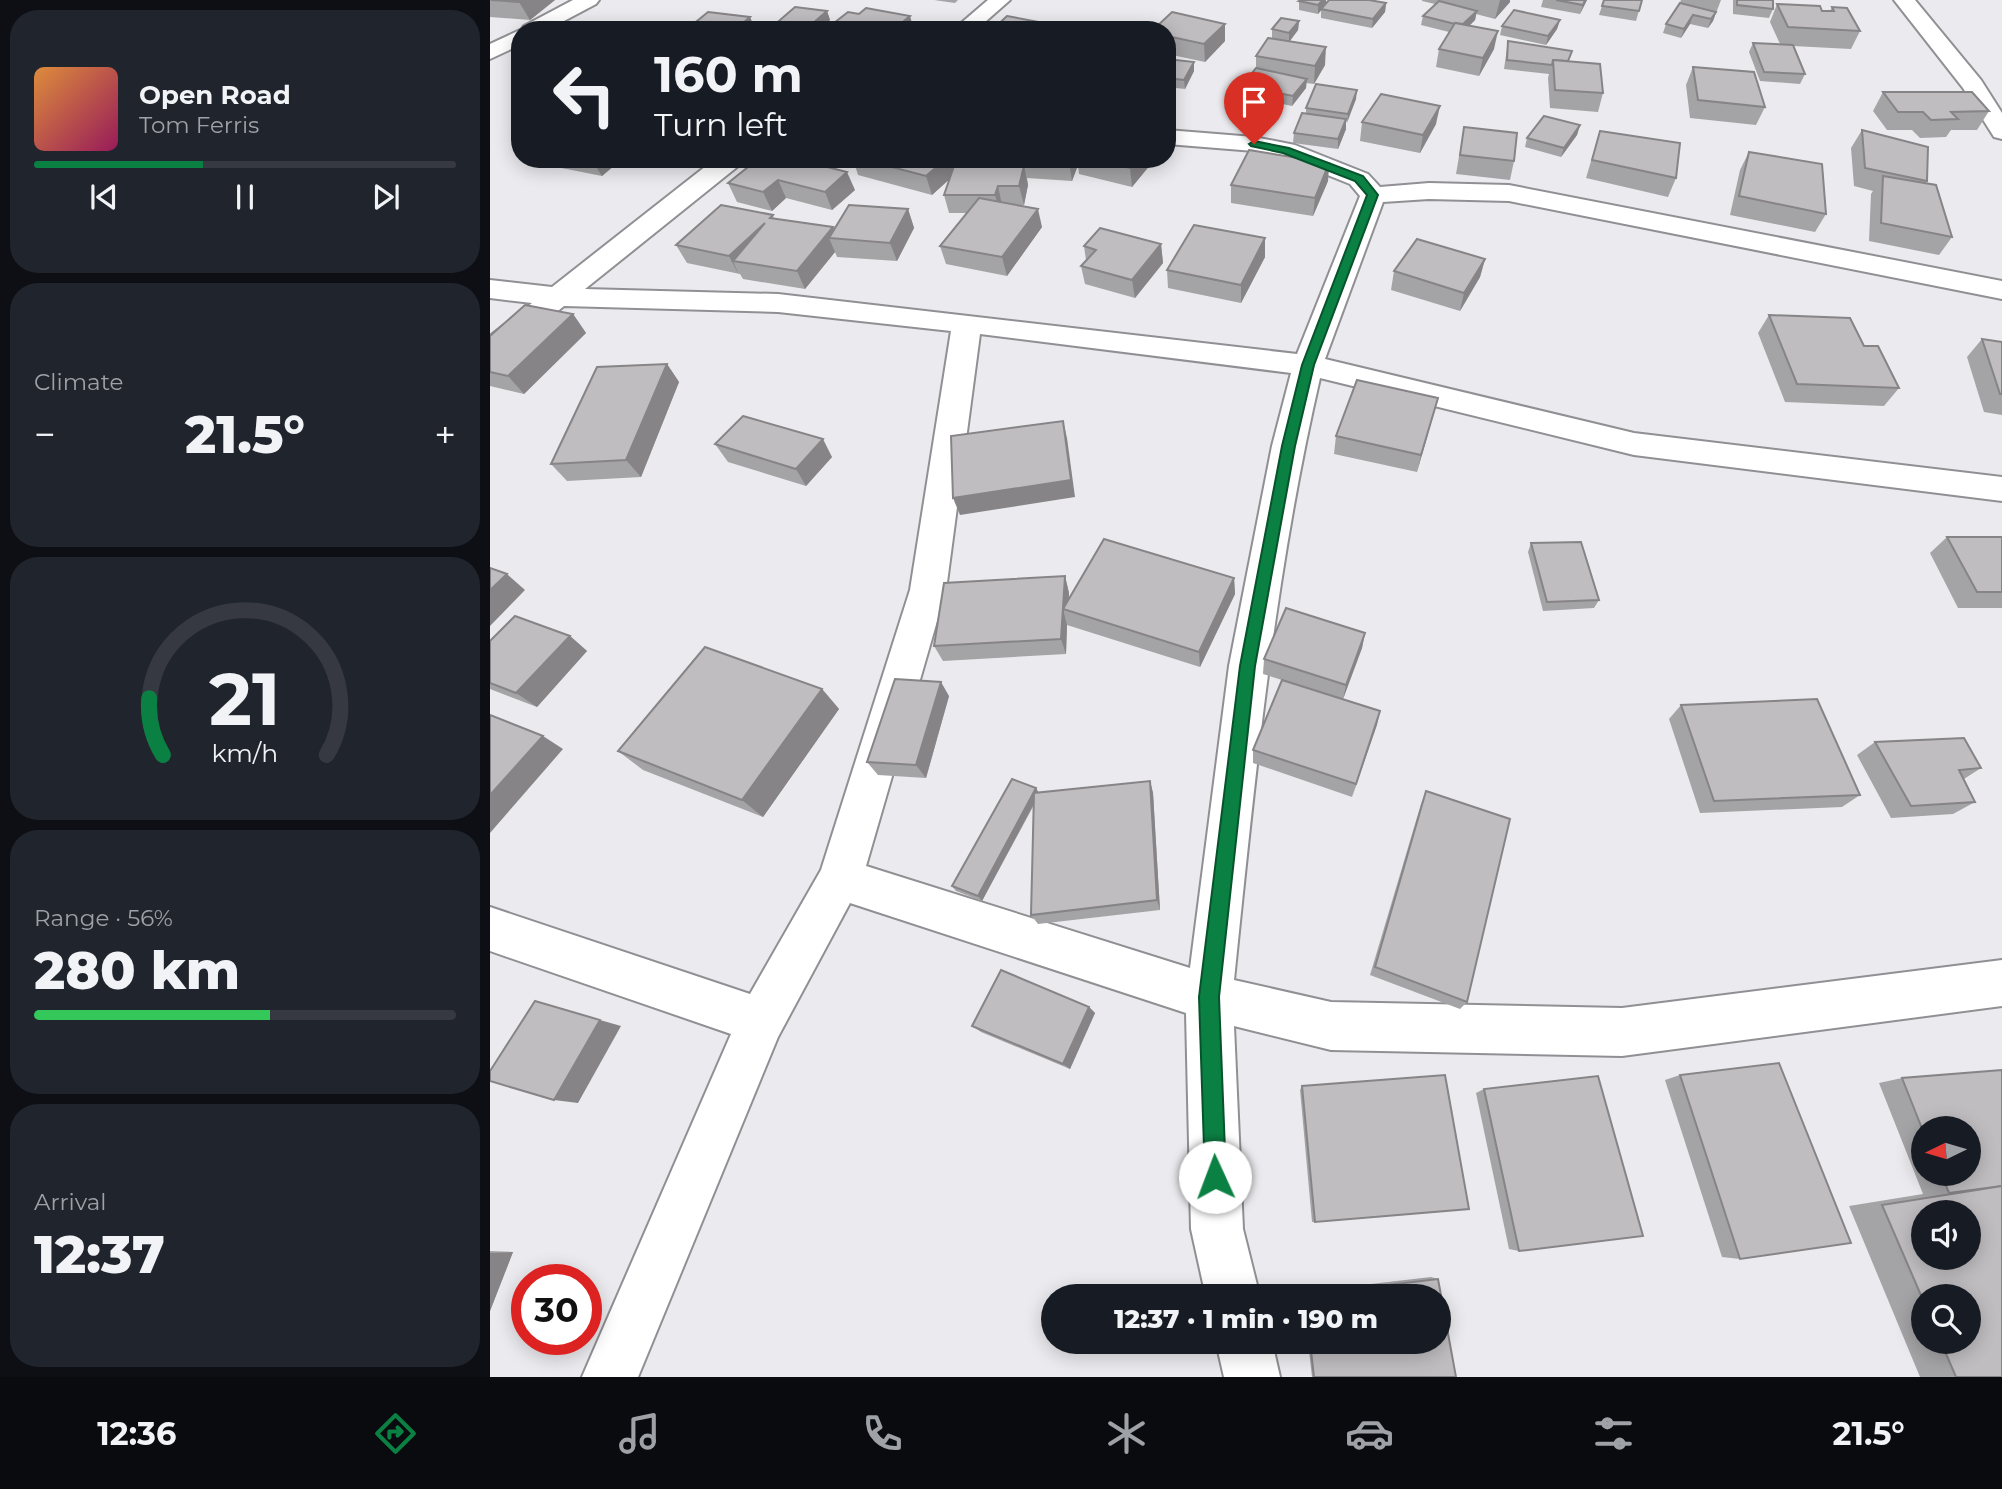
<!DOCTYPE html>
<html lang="en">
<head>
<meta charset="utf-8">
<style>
  body { margin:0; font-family:Montserrat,sans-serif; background:#20242c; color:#f1f3f6; height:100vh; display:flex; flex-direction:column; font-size:26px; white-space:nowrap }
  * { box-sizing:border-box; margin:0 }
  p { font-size:23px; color:#9ea1a6 }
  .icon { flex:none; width:38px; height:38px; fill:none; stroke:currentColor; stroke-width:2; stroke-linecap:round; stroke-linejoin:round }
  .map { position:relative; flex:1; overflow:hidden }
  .drawer { display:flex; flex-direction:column; gap:10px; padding:10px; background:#0d0f14; width:490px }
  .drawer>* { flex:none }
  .banner { position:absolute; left:21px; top:21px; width:665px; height:147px; border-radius:28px; box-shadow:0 4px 18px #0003; background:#171b24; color:#f1f3f6; overflow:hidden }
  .needle { width:46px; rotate:265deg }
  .buttons { position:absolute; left:1421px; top:1116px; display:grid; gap:14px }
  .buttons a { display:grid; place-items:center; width:70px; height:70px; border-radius:50%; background:#171b24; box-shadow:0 4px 18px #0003; font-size:35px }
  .speed { position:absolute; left:21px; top:1264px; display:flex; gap:14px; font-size:35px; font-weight:700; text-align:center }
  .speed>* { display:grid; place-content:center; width:91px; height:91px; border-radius:50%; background:#171b24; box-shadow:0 4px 18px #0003; line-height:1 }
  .speed .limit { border:10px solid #d22; background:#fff; color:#111 }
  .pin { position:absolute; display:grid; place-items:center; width:60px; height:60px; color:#fff; margin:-72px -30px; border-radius:50% 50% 50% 0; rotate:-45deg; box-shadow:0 0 7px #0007 }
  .pin .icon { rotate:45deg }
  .me { position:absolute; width:77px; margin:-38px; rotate:358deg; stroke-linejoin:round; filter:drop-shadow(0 0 5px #0008) }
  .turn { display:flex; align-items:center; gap:24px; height:147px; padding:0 28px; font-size:32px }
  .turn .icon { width:91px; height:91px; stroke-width:2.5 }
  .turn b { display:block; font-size:49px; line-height:60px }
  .big { font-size:52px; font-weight:800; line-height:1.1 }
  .drawer .card { flex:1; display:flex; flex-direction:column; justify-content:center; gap:10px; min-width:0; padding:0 24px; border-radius:28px; background:#20242c }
  .drawer .dial { align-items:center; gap:0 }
  .dial svg { height:182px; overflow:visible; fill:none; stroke:#363941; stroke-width:7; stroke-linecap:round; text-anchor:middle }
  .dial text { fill:#f1f3f6; stroke:none }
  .song { display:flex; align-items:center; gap:21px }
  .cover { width:84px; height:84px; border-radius:10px; background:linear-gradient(135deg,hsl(30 70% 55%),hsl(330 70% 35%)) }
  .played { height:7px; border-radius:4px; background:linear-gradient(90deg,#0b8043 40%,#363941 40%) }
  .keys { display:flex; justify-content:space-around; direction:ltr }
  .heat { display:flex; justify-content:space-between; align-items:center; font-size:38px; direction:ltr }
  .charge { height:10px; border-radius:5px; background:linear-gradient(90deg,#34c759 56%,#363941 0) }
  .trip { position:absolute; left:551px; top:1284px; width:410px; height:70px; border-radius:35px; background:#171b24; box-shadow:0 4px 18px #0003; font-weight:800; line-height:70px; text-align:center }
  .dock { display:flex; height:112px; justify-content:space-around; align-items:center; background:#090b0e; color:#9ea1a6 }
  .dock .icon { width:49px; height:49px }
  .dock .on { color:#0b8043 }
  .dock b { font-size:32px; color:#f1f3f6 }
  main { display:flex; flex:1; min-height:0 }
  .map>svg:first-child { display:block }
</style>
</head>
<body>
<main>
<section class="drawer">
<div class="card">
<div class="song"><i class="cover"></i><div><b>Open Road</b><p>Tom Ferris</p></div></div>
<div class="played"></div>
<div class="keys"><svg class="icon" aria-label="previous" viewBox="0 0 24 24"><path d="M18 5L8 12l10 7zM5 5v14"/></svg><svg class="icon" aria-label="pause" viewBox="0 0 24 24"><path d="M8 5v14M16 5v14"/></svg><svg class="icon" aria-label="next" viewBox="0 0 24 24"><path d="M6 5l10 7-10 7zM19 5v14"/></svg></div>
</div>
<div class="card"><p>Climate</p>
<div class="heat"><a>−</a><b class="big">21.5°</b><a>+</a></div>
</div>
<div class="card dial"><svg viewBox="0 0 100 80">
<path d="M14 69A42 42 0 1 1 86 69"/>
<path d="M14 69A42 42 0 0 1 8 44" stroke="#0b8043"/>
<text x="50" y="56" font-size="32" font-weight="700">21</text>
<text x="50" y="72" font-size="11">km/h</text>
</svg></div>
<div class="card"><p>Range · 56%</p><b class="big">280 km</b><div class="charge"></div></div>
<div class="card"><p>Arrival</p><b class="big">12:37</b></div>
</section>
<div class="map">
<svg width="1512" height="1377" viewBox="0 0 1512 1377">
  <rect width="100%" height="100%" fill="#ebebef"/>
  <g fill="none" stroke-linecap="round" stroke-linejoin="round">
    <!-- street casing -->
    <g stroke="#909094" stroke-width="4">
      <g id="street">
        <path d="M83,0H109L106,4L57,30H31L34,26Z"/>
        <path d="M498,0H520L486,30H463Z"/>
        <path d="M1404,0H1425L1491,80L1512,113V139L1504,137L1473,88Z"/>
        <path d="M30,30V45L0,59V44Z"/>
        <path d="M677,130L764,137L805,145L878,174L890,187L939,183L1019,185L1512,281V299L1019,201L939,199L893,202L835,359L1144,433L1512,477V501L1144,455L830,378C784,577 765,777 744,980L841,1002L1132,1008L1512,960V1006L1132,1056L841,1050L744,1026L753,1229L770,1297H716L701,1229L696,1013L360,903L288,1037L148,1377H92L241,1034L0,951V907L260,994L331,870L420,590L461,331L288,312L74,306L10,358L0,361V336L42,303L0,298V280L62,287L216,166L227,159H257L95,289L288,294L807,354L870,196L860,184L790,156L764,151L677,144ZM490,334L801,373L782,446L739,666L700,968L376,866L456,590Z"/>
        <path d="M726,1342H782L790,1377H734Z"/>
      </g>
    </g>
    <!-- street -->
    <use href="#street" fill="#fff" fill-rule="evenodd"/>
  </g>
  <!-- wall -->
  <g fill="#a4a3a5" fill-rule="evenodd">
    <path d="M0,0H65L40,20L0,17Z"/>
    <path d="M444,0H468L465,3Z"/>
    <path d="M811,0H836V4L896,3L895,12L882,28L831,18V10L828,14L809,10V1Z"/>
    <path d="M932,0H1020V2L1005,19L986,14L985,20L979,26L1004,49L989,76L946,67L949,49L959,32L931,25L933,16L945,4L932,1Z"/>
    <path d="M1053,0H1097L1090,14L1051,7Z"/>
    <path d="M1114,0H1152L1146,21L1109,15Z"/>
    <path d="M1191,0H1231L1223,21L1218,28L1200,24L1191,38L1173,33L1176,24L1189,5Z"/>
    <path d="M1243,0H1283V9L1279,18L1243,14Z"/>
    <path d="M1287,4L1332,11H1340L1342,7L1370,31L1361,49L1303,46L1315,74L1310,84L1270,81L1259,52L1263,43L1290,44L1280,22Z"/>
    <path d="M337,11L340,20L329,30H283L282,27Z"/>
    <path d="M1070,20L1067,29L1056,45L1010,35L1012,26Z"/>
    <path d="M809,21L808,30L800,41L835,65L824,84L816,83V88L802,106L752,95V86L766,69V56L782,38V29Z"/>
    <path d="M677,30L735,41L715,62L677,54Z"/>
    <path d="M1018,41L1079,61L1113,93L1108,112L1060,108L1058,78L1059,74L1014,69Z"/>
    <path d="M677,59L704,71L695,89L677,87Z"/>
    <path d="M1203,67L1275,107L1266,125L1200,118L1196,85Z"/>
    <path d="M1393,92L1499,111L1487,130H1461L1456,137L1430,138L1422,130H1397L1383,111Z"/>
    <path d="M866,99L856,123V129L848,149L803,143L804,133L816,114V108Z"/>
    <path d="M872,122L946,124L930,153L870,141Z"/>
    <path d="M1090,125L1087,135L1071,157L1035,147L1037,138Z"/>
    <path d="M974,127L1024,161L1020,180L966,174Z"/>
    <path d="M1372,130L1437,181L1435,183L1462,237L1449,255L1379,241L1381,194L1383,191L1364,186L1361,148Z"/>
    <path d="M1110,131L1186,178L1178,197L1096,178Z"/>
    <path d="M1259,152L1336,214L1325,232L1240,215L1250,170Z"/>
    <path d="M48,159H132L112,176L51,164Z"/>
    <path d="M139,159H202L200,162L140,161Z"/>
    <path d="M268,159L365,190L342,210L296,198L282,211L247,202L238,183Z"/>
    <path d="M363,159H468L470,166H490L488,159H665L642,187L589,174L588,165L582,181L537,178L538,185L534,205H525L552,227L517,276L456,264L450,246L477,213H459L454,195L459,179L442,195L368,175Z"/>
    <path d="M839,163L838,181L823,216L741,203V185Z"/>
    <path d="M418,209L424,228L407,261L347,257L345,252L315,289L253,279L250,274L197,263L186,245L283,215L284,219L343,227L344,230Z"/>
    <path d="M671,244L673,263L645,298L595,284L591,266L596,260L594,246Z"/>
    <path d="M775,257L751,303L678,288L677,270Z"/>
    <path d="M995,259L990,277L970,311L901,290L904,271Z"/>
    <path d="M83,314L96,333L34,394L0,386V336Z"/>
    <path d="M1279,315L1374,346L1409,388L1394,406L1295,402L1268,333Z"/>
    <path d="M1492,339L1512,342V415L1494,412L1477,357Z"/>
    <path d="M177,364L189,382L151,477L77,481L61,464Z"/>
    <path d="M943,416L927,472L844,454L846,436Z"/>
    <path d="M225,444L342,457L316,486L238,462Z"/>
    <path d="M1457,537H1512V608H1468L1440,553Z"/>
    <path d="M1041,543L1109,600L1104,608L1053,611L1038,552Z"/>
    <path d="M575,576L579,593V599L744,578L745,594L710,667L577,625L576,654L453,661L444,646Z"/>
    <path d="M875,633L872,648L853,699L773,674L774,659Z"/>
    <path d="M80,636L97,651L47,707L0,689V641Z"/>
    <path d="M332,689L349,709L273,817L153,770L128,751Z"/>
    <path d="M459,696L436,778L388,775L377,762Z"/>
    <path d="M1191,705L1370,795L1352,807L1210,813L1179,719Z"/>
    <path d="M890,711L862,797L763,763V750Z"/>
    <path d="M1385,742L1491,768L1474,779L1485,802L1463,814L1401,818L1367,755Z"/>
    <path d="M660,781L663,793L670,910L548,924L541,915L544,805L492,901L466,891L462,886L546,788L549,793Z"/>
    <path d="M936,791L977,1002L970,1009L880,975L931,804Z"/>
    <path d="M599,1007L605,1013L580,1069L491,1032L482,1026Z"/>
    <path d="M1512,1070V1377H1430L1359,1206L1433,1194L1389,1083L1412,1078ZM1433,1129L1479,1174H1433ZM1433,1297L1479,1342H1433Z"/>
    <path d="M1190,1075L1250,1259L1232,1257L1175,1080Z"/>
    <path d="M812,1086L825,1222H822L810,1090Z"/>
    <path d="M994,1089L1029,1251L1019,1249L986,1093Z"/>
    <path d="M0,1251L23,1252L0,1311Z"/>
    <path d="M941,1277L948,1279L966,1377H822L818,1342H948V1297H813L812,1292Z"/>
  </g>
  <!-- shaded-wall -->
  <g fill="#868486">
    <path d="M32,0H65L40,20L29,2Z"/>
    <path d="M833,0H836V5L828,14V5Z"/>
    <path d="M1010,0H1020V2L1005,19Z"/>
    <path d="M1095,0H1097L1090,14L1093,5Z"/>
    <path d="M896,3L895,12L882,28L883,19Z"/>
    <path d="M337,11L340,20L329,30H315Z"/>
    <path d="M987,11L985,20L970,35L971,26Z"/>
    <path d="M1226,12L1223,21L1218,28L1221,19Z"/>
    <path d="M1203,15L1200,24L1191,38L1194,29Z"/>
    <path d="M420,16L424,30H403Z"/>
    <path d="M260,17L266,30H245Z"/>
    <path d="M1070,20L1067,29L1056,45L1058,36Z"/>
    <path d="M809,21L808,30L799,42V33Z"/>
    <path d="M735,24V41L715,62L714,44Z"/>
    <path d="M1008,31L1004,49L989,76L993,58Z"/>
    <path d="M836,47L835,65L824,84L825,66Z"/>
    <path d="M704,62V71L695,89L694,80Z"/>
    <path d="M817,79L816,88L802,106L803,96Z"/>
    <path d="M867,90L866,99L857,123L858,114Z"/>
    <path d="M950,106L946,124L930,153L933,135Z"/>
    <path d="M856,119V129L848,149V139Z"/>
    <path d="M1090,125L1087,135L1071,157L1074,148Z"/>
    <path d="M101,159H132L112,176Z"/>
    <path d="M456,159H468L471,169L442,195L436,176Z"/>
    <path d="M580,159H587L588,165L582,181L579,162Z"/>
    <path d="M648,159H665L642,187L640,168Z"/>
    <path d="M839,163L838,181L823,216L825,198Z"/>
    <path d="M534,166L538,185L534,205L529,186Z"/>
    <path d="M357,172L365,190L342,210L335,192Z"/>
    <path d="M288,180L296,198L282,211L273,192Z"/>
    <path d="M508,186L512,205L510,213L505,195Z"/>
    <path d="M418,209L424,228L407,261L400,243Z"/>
    <path d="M548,209L552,227L517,276L512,257Z"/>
    <path d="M275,223L243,261L249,275L239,256Z"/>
    <path d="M343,227L348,239L339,238L345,252L315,289L307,271Z"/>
    <path d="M775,238V257L751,303V285Z"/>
    <path d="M671,244L673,263L645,298L642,280Z"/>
    <path d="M995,259L990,277L970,311L974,293Z"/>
    <path d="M83,314L96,333L34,394L18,376Z"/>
    <path d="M177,364L189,382L151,477L136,460Z"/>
    <path d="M948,398L943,416L927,472L931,455Z"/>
    <path d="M573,421L577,438L585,497L470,515L463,498Z"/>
    <path d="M333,439L342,457L316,486L306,469Z"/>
    <path d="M17,574L35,590L0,626V590Z"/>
    <path d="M575,576L579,593L578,611L573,609L577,625L576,654L571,639Z"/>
    <path d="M744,578L745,594L710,667L709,652Z"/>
    <path d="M875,633L872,648L853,699L856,685Z"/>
    <path d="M80,636L97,651L47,707L26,693Z"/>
    <path d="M451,682L459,696L436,778L426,765Z"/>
    <path d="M332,689L349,709L273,817L252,800Z"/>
    <path d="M890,711L887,725L862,797L866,784Z"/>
    <path d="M53,736L73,749L0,833V795Z"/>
    <path d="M660,781L663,793L670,910L667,900Z"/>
    <path d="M546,788L549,794L492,901L488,896Z"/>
    <path d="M599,1007L605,1013L580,1069L573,1064Z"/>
    <path d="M110,1020L131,1026L88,1103L64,1100Z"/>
    <path d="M23,1252L0,1311V1253Z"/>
  </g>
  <!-- building -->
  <g fill="#bfbdc0" stroke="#868486" stroke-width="2" fill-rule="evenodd">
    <path d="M1,0H32L29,2Z"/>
    <path d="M811,0H833L828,5L809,1Z"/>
    <path d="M839,0H879L896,3L883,19L831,9Z"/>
    <path d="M1066,0H1095L1093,5Z"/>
    <path d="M1114,0H1152L1149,11L1112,6Z"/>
    <path d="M1247,0H1283V9L1247,5Z"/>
    <path d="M949,1L987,11L973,24L965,23V24L933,16Z"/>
    <path d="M1190,3L1226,12L1221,19L1203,15L1194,29L1176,24Z"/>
    <path d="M1287,4L1330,6L1332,11H1344L1342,7L1357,8L1370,31L1298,27Z"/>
    <path d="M305,7L337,11L315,30H304L282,27Z"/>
    <path d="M376,8L420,16L403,30H335L358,12L369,14Z"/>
    <path d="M1024,10L1070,20L1058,36L1012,26Z"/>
    <path d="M218,12L260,17L245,30H196Z"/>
    <path d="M682,12L735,24L714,44L677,36V30H663Z"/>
    <path d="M517,16L586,29L502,30Z"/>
    <path d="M791,18L809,21L799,33L782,29Z"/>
    <path d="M965,23L1008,31L993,58L949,49Z"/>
    <path d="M778,38L836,47L825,66L766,56Z"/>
    <path d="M1018,41L1082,51L1078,61L1063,60L1062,65L1017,60Z"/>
    <path d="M1263,43L1303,45L1315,74L1274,72Z"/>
    <path d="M677,59L704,62L694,80L677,78Z"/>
    <path d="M1063,60L1110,64L1113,93L1065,90Z"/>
    <path d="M1203,67L1264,72L1275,107L1208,100Z"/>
    <path d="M766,68L817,79L803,96L752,86Z"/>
    <path d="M826,84L867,90L858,114L816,108Z"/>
    <path d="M1393,92H1482L1499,111L1461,112L1468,119L1441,120L1433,112H1408Z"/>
    <path d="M891,94L950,106L933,135L872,122Z"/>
    <path d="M812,113L856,119L848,139L804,133Z"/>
    <path d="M1054,116L1090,125L1074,148L1037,138Z"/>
    <path d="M974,127L1027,133L1024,161L970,155Z"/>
    <path d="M1372,130L1438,147L1437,181L1375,168Z"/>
    <path d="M1110,131L1190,143L1186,178L1102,160Z"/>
    <path d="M759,150L839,163L825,198L741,185Z"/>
    <path d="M1259,152L1332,164L1336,214L1249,196Z"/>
    <path d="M268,159H306L357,172L335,192L288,180L273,192L238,183Z"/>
    <path d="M371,159H456L436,176Z"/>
    <path d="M528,159H580L579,162Z"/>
    <path d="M601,159H648L640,168Z"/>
    <path d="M464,166H534L529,186H508L505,195H454Z"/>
    <path d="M1393,176L1446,185L1462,237L1391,223Z"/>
    <path d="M489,198L548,209L512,257L450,246Z"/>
    <path d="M231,205L283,215L280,218L343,227L307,271L243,261L275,223L239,256L186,245Z"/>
    <path d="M359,205L418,209L400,243L339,238Z"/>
    <path d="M704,225L775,238L751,285L677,270Z"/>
    <path d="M610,228L671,244L642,280L591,266L606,250L594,246Z"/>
    <path d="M927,239L995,259L974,293L904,271Z"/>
    <path d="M35,305L83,314L18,376L0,372V336Z"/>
    <path d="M1279,315L1360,318L1374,346H1388L1409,388L1307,384Z"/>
    <path d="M1492,339L1512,342V394H1510Z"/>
    <path d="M177,364L136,460L61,464L107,367Z"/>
    <path d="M867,380L948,398L931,455L846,436Z"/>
    <path d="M253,416L333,439L306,469L225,444Z"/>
    <path d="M573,421L581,480L463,498L461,436Z"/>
    <path d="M1457,537H1512V592H1487Z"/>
    <path d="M614,539L744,578L709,652L573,609Z"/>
    <path d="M1091,542L1109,600L1057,602L1041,543Z"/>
    <path d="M0,568L17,574L0,590Z"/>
    <path d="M575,576L571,639L444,646L454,583Z"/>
    <path d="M796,608L875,633L856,685L774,659Z"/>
    <path d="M25,616L80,636L26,693L0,683V641Z"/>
    <path d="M215,647L332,689L252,800L128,751Z"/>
    <path d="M405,679L451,682L426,765L377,762Z"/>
    <path d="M792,680L890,711L866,784L763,750Z"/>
    <path d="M1327,699L1370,795L1224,801L1191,705Z"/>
    <path d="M0,715L53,736L0,795Z"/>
    <path d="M1474,738L1491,768L1469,770L1485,802L1421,806L1385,742Z"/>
    <path d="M522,779L546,788L488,896L462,886Z"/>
    <path d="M660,781L667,900L541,915L544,793Z"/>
    <path d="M936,791L1020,819L977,1002L885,967Z"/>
    <path d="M511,970L599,1007L573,1064L482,1026Z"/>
    <path d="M45,1001L110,1020L64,1100L0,1081V1071Z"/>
    <path d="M1289,1063L1361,1243L1250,1259L1190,1075Z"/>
    <path d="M1512,1070V1186L1459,1193L1451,1174H1479V1129H1433V1131L1412,1078Z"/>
    <path d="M955,1075L979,1209L825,1222L812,1086Z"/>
    <path d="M1108,1076L1153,1236L1029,1251L994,1089Z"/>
    <path d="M1512,1186V1377H1466L1451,1342H1479V1297H1433V1300L1392,1205ZM1433,1213H1479V1258H1433Z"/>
    <path d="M948,1279L966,1377H824L820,1342H948V1297H815V1295Z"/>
  </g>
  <!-- route -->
  <path fill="#0b8043" stroke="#07532c" stroke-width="2" d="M764,141L799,148L873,176L888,195L824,365L805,446L765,666L729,997L736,1177L733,1185L725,1188L718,1185L715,1177L709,997L750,666L792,446L812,365L877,195L865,181L793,153L761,146L759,144Z"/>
</svg>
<div class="buttons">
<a><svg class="needle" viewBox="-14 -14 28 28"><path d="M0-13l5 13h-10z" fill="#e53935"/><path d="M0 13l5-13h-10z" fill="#9ea1a6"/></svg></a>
<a><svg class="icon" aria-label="sound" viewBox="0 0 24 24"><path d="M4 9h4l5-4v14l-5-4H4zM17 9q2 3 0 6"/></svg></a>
<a><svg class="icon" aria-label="search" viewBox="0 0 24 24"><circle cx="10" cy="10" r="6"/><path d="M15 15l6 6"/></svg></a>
</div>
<div class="speed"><div class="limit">30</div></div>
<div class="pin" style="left:764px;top:144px;background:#d93025"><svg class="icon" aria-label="arrive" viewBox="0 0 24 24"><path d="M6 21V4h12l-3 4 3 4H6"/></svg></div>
<svg class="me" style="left:725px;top:1177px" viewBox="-20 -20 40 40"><circle r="19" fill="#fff"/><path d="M0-13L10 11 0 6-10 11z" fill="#0b8043"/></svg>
<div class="trip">12:37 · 1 min · 190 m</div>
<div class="banner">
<div class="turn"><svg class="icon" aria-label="left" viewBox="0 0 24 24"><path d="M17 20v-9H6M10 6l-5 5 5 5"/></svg><div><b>160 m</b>Turn left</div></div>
</div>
</div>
</main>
<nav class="dock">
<b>12:36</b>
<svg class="icon on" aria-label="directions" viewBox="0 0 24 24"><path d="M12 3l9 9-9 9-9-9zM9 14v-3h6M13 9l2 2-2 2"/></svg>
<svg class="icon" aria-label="music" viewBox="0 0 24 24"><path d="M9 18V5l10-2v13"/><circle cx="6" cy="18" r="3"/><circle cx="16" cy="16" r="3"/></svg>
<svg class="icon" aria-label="phone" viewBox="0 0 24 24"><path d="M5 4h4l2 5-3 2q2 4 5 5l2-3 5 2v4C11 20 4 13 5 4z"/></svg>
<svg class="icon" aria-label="climate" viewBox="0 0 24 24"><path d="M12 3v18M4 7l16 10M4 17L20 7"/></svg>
<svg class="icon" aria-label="car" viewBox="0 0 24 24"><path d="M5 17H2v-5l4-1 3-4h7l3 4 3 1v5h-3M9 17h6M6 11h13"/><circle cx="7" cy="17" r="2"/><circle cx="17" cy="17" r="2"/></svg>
<svg class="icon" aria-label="filters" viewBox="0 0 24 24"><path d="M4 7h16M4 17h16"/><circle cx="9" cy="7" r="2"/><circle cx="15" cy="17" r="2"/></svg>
<b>21.5°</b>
</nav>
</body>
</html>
